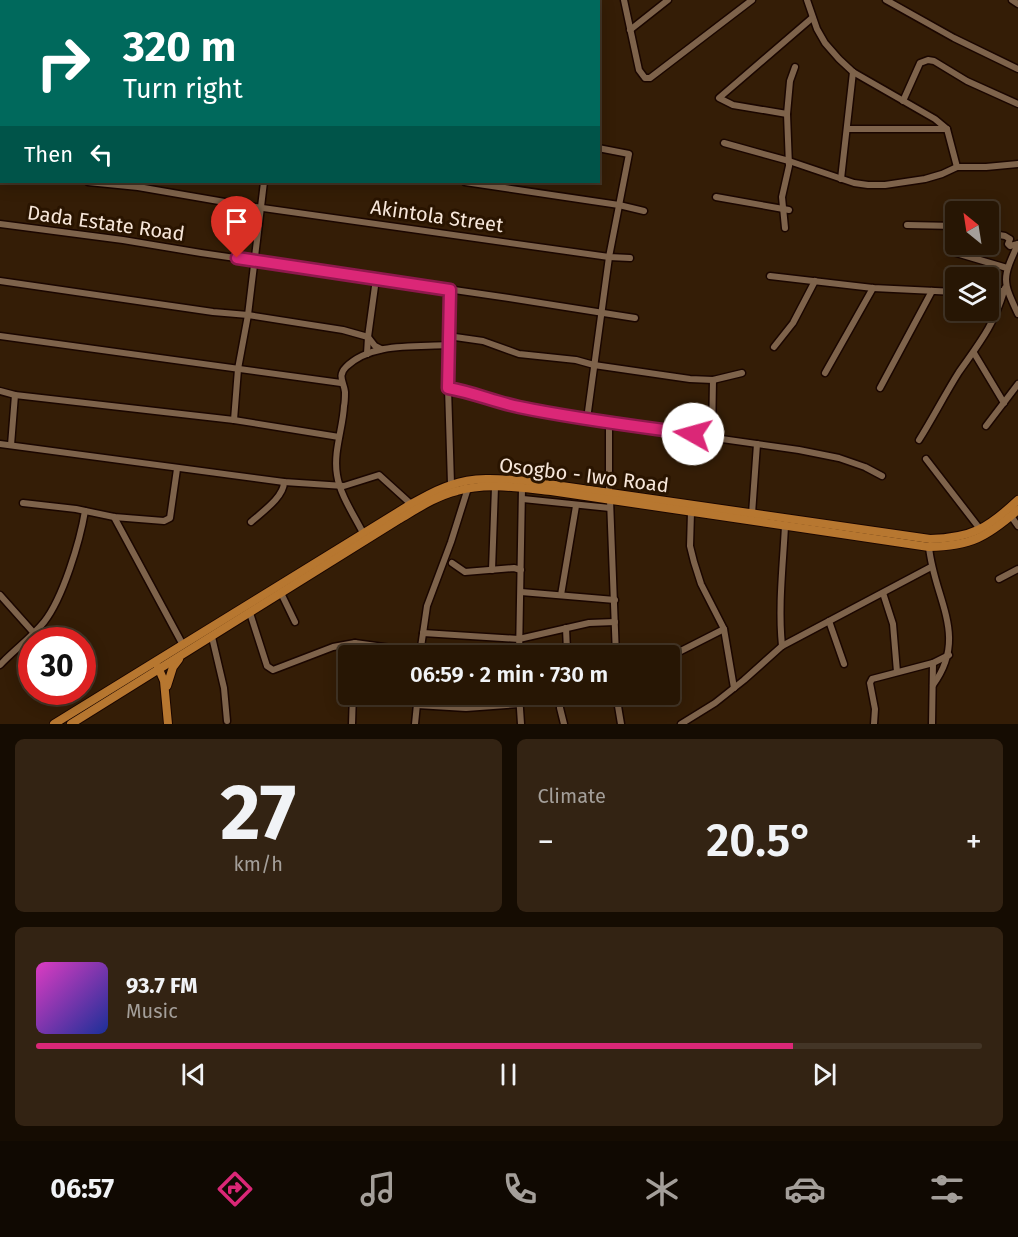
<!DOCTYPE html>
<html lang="en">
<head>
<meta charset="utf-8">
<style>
  body { margin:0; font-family:"Fira Sans",sans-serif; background:#332313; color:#f1f3f6; height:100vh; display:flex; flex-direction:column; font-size:22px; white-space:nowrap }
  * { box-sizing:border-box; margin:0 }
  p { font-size:20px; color:#a49f9a }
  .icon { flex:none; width:33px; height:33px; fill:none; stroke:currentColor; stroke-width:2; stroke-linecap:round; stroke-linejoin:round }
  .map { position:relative; height:724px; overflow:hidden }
  .side { display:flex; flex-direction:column; gap:15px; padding:15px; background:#150c02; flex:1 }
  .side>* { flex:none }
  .hud { position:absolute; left:0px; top:0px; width:600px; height:183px; box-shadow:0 3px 15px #0003,0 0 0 2px #433526; background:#00695c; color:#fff; overflow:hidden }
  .needle { width:39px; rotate:330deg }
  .tools { position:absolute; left:945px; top:201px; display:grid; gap:12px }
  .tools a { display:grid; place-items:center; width:54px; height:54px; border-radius:6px; background:#271604; box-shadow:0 3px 15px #0003,0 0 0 2px #433526; font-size:30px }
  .speed { position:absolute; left:18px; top:627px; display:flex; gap:12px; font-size:30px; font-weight:700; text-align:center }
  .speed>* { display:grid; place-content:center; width:78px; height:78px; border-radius:50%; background:#271604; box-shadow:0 3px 15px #0003,0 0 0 2px #433526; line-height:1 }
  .speed .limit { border:9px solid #d22; background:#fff; color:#111 }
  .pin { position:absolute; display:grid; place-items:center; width:51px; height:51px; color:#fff; margin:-62px -26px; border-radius:50% 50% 50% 0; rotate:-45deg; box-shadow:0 0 6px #0007 }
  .pin .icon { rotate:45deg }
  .me { position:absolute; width:66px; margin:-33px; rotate:277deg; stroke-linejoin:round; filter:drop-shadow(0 0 4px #0008) }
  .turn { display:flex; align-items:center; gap:21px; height:126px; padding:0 24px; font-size:27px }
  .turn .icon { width:78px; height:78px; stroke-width:2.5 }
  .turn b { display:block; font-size:42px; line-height:51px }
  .then { display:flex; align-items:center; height:57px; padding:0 24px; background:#0003; gap:12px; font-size:22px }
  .big { font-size:45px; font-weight:600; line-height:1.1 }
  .side .widget { flex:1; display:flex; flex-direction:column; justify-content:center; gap:9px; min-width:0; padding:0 21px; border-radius:9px; background:#332313 }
  .side .dial { align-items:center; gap:0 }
  .dial b { font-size:78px; line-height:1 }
  .song { display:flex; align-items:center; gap:18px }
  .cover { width:72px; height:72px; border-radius:9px; background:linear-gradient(135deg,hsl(310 70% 55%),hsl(230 70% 35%)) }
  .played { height:6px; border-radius:3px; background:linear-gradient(90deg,#db2777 80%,#433526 80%) }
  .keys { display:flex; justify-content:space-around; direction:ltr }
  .heat { display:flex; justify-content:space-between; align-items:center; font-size:33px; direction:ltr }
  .side .tiles { flex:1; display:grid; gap:15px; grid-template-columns:1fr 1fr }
  .widget:last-child { grid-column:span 2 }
  .trip { position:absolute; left:338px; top:645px; width:342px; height:60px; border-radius:6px; background:#271604; box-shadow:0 3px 15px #0003,0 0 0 2px #433526; font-weight:600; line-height:60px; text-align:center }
  .menu { display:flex; height:96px; justify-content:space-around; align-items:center; background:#100902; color:#a49f9a }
  .menu .icon { width:42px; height:42px }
  .menu .current { color:#db2777 }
  .menu b { font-size:27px; color:#f1f3f6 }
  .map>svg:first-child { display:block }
</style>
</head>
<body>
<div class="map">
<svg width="1018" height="724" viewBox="0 0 1018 724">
  <rect width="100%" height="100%" fill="#341d06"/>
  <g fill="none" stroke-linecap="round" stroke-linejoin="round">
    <!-- minor casing -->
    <g stroke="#1a0600" stroke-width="9">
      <g id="minor">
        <path d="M331,0L342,2"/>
        <path d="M624,0L639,70L645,78H650L752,0"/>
        <path d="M807,0L817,29L825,43L839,59L853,72L935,119L947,129L957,167"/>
        <path d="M886,0L954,38L1018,69"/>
        <path d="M1012,0L1018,4"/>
        <path d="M163,2V0"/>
        <path d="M289,2V0"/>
        <path d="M439,2V0"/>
        <path d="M630,30L668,0"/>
        <path d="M903,101L920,63L928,60L934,61L967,81L1018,104"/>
        <path d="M787,114L733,105L719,98L812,18"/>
        <path d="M0,117H2"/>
        <path d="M847,129H947"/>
        <path d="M724,143L789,161L854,183L868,185H885L925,179L942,174L957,167H986L1018,164"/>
        <path d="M0,170H2"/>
        <path d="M841,179L853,72"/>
        <path d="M88,182L138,187L242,205L609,257L630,258"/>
        <path d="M465,182L619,205L644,211"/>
        <path d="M716,197L789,210"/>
        <path d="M0,224L123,240L201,253L509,298L635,318"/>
        <path d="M907,225L956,226"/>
        <path d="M785,228L782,197L789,166L787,114L790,81L795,67"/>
        <path d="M988,233L1005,236L1010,239L1008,244L1010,246L1018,244"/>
        <path d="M1018,244C1002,279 1002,280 1018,314"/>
        <path d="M953,252L1007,268"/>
        <path d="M770,276L873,288L956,292"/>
        <path d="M0,281L213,312L248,315L343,330L368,337L375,346L381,349"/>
        <path d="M450,290L448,388L451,484"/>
        <path d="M988,291H1004L1005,288"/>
        <path d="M0,336L341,383"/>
        <path d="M448,336L483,341L519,354L576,360L594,365L690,379L713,380L742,373"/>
        <path d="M774,347L793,323L815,281"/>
        <path d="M974,353L1004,403"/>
        <path d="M367,354L368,337L376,279"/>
        <path d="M825,373L873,288"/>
        <path d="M448,388L462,390L520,407L609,423L799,450L839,458L865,467L882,476"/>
        <path d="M880,388L932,291"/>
        <path d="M0,391L15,395L234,420L339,437"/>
        <path d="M587,419L609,257L629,154L598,148"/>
        <path d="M234,420L238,369L248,315L264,182"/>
        <path d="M609,423V493"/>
        <path d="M986,426L1018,384"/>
        <path d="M712,437L713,380"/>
        <path d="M919,440C933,418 945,394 959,372C980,342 993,327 1004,291"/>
        <path d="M0,444L284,482L344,486L379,475L411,504"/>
        <path d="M11,445L15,395"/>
        <path d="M926,459L980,529"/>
        <path d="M523,499L610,508"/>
        <path d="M610,500L616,656"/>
        <path d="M23,503L76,509L114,517L164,521L170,518L177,469"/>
        <path d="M691,512L690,546L694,562L701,584L724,629L734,688"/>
        <path d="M752,514L757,444"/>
        <path d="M1011,516L1018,526"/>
        <path d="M114,517L183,645"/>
        <path d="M251,522C262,512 284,497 284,482"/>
        <path d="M363,533C354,515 340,495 337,475C333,452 343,428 344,406C345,402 345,397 345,392C344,382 337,376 346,367C371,342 416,347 448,345"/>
        <path d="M929,547C934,599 969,636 933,685"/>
        <path d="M452,563L465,572L514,568L521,570"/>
        <path d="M492,570L495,487"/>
        <path d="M999,579L1018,569"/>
        <path d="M521,592L615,600"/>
        <path d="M281,593L295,622"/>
        <path d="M883,593L893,624L897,672"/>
        <path d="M0,595L33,632"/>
        <path d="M561,595L576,506"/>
        <path d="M250,613L267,666L273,670L333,647L355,643L420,652"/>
        <path d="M829,621L844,664"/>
        <path d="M423,633L519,639L589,623L615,622"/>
        <path d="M212,637L224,688L227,721"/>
        <path d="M782,646C778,606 783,566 785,526"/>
        <path d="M420,654L427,606L451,542L468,488"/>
        <path d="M354,656L355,643"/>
        <path d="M519,656L522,488"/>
        <path d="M565,656L567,651L566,628"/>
        <path d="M669,657L724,629"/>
        <path d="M0,665C14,650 31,638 44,622C63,598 80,541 85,511"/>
        <path d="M519,694L521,724"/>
        <path d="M560,694V708L564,724"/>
        <path d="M616,694L621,724"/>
        <path d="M417,705L466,708L519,704"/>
        <path d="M352,724L353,694"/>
        <path d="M415,724L418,694"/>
        <path d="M681,724L715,703L744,680L782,646L931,567"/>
        <path d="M874,724L875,709L870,683L872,679L933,663L949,655"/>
        <path d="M932,724L933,663"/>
      </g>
    </g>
    <!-- major casing -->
    <g stroke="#1a0600" stroke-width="10">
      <g id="major">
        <path d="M158,667L164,681L168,724"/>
        <path d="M167,686L173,667L179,659"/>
        <path d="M54,724L411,504C424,497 437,489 451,485C475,476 502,479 527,481L930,539C972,538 988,528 1018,500"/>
        <path d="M71,724L398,520C417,509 436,496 457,491C487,482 521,488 551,491L929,547C971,546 987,537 1018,510"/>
      </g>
    </g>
    <!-- highway casing -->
    <g stroke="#1a0600" stroke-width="12">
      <g id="highway">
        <path d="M59,2L61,0"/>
        <path d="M76,2L79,0"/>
        <path d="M0,41L2,40"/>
        <path d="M0,51L2,50"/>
      </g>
    </g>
    <!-- minor -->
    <use href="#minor" stroke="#7e634b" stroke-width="6"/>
    <!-- major -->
    <use href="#major" stroke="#b77730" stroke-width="8"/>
    <!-- highway -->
    <use href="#highway" stroke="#dd841e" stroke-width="9"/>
  </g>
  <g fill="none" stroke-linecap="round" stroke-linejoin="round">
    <!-- route casing -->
    <g stroke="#8e194d" stroke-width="15">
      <path id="route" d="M237,258L450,290L448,388C472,392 495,402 519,407C576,419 635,426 693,434"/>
    </g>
    <!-- route -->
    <use href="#route" stroke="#db2777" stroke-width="10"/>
  </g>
  <g text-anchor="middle" stroke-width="6" stroke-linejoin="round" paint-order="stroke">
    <!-- street labels -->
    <g font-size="20" fill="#f7e7da" stroke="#291400">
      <text transform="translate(437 216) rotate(8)" y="7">Akintola Street</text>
      <text transform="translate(106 223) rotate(8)" y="7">Dada Estate Road</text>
      <text transform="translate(584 475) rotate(7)" y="7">Osogbo - Iwo Road</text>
    </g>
  </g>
</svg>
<div class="tools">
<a><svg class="needle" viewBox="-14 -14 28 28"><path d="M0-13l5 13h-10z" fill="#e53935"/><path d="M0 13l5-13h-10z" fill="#a49f9a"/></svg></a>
<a><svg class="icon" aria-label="layers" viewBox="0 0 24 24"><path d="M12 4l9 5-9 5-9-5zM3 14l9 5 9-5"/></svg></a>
</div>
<div class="speed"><div class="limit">30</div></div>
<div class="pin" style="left:237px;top:258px;background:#d93025"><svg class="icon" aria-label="arrive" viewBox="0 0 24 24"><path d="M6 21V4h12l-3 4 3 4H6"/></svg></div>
<svg class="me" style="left:693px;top:434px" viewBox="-20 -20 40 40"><circle r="19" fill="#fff"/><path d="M0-13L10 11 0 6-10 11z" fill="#db2777"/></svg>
<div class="trip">06:59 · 2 min · 730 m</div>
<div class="hud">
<div class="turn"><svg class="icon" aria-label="right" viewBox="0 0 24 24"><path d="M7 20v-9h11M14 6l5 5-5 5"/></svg><div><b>320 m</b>Turn right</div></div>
<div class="then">Then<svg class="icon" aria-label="left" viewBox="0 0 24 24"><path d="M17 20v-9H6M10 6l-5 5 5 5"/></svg></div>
</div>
</div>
<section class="side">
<div class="tiles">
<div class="widget dial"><b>27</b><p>km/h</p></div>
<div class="widget"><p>Climate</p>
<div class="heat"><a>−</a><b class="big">20.5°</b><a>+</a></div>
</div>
<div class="widget">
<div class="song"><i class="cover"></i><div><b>93.7 FM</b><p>Music</p></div></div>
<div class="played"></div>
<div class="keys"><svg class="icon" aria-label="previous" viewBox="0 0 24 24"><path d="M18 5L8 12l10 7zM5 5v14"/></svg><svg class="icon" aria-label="pause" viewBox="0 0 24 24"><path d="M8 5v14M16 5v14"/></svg><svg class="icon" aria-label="next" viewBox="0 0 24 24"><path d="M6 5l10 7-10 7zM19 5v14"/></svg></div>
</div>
</div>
</section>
<nav class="menu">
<b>06:57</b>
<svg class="icon current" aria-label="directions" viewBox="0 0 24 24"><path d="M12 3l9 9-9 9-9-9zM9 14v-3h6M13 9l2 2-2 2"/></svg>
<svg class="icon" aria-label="music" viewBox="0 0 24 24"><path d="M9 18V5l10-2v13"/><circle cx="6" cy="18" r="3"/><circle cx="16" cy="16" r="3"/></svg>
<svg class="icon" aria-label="phone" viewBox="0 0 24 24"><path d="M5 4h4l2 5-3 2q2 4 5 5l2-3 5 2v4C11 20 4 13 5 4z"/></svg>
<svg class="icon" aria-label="climate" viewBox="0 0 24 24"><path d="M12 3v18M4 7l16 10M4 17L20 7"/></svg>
<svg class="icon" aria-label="car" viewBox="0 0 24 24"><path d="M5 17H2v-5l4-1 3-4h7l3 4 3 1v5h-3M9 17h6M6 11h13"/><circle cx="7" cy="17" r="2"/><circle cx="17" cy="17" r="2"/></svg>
<svg class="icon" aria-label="filters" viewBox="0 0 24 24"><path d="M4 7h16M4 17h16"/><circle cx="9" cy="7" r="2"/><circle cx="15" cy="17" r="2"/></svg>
</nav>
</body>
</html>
